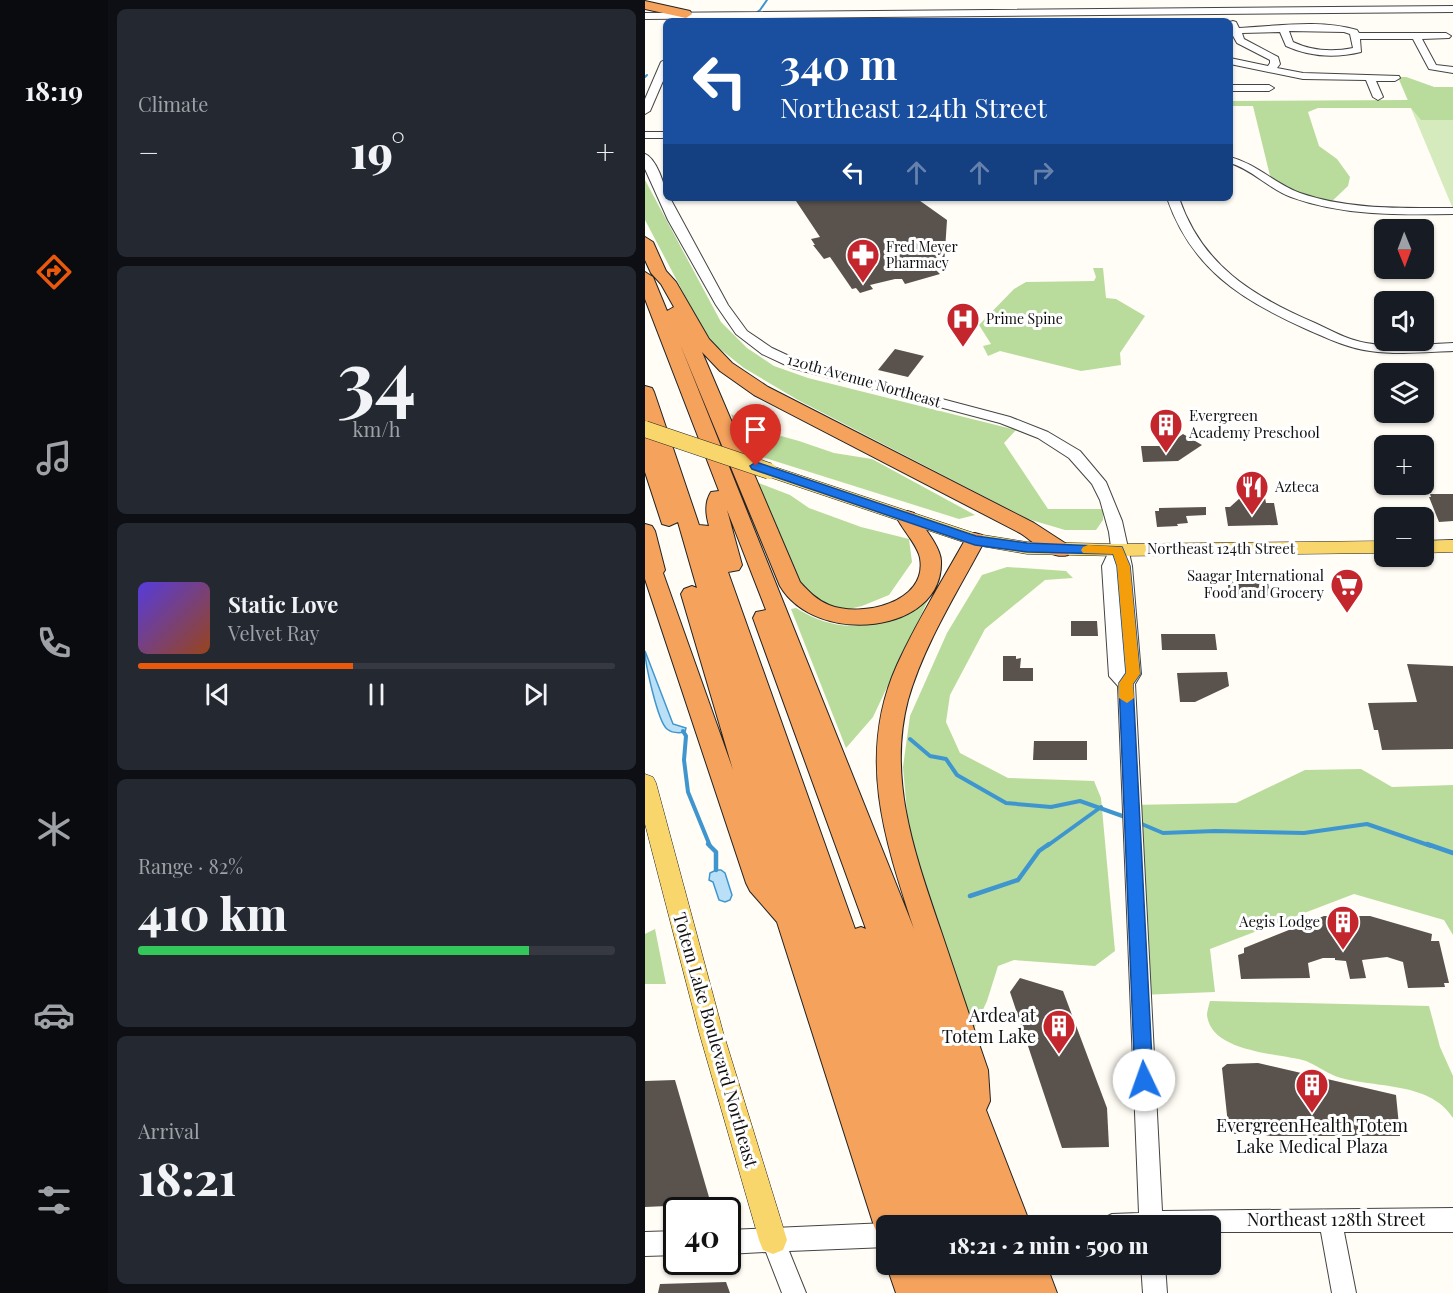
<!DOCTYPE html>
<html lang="en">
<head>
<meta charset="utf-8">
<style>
  body { margin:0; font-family:"Playfair Display",serif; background:#242831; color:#f1f3f6; height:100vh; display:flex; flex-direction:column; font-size:22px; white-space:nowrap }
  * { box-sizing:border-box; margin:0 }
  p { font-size:20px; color:#9ea1a6 }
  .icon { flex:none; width:33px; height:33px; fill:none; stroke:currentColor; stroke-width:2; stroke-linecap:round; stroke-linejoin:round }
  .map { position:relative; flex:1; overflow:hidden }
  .sheet { display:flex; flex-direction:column; gap:9px; padding:9px; background:#0d0f14; width:537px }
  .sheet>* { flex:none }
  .guide { position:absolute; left:18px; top:18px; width:570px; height:183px; border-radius:9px; box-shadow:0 2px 4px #0004; background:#1a4fa0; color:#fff; overflow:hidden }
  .needle { width:39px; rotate:179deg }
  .buttons { position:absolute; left:729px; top:219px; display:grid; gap:12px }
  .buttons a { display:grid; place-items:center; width:60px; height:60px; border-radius:9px; background:#171b24; box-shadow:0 2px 4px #0004; font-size:30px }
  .speed { position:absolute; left:18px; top:1197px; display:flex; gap:12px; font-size:30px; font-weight:700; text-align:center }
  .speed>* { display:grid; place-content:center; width:78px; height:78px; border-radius:50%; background:#171b24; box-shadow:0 2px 4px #0004; line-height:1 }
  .speed .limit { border:3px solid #111; border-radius:9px; background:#fff; color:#111 }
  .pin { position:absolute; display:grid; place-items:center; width:51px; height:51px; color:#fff; margin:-62px -26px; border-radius:50% 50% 50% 0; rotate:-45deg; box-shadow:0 0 6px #0007 }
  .pin .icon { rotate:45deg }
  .me { position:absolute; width:66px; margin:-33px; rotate:357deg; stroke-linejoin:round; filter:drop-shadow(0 0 4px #0008) }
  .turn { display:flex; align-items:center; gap:21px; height:126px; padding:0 18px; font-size:27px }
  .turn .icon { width:78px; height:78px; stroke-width:2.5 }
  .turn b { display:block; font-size:42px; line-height:51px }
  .lanes { display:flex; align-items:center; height:57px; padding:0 18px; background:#0003; justify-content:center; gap:30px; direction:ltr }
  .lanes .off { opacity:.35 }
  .big { font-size:45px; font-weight:800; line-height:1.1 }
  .sheet .tile { flex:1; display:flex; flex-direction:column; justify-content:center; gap:9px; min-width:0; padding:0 21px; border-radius:9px; background:#242831 }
  .sheet .dial { align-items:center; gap:0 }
  .dial b { font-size:78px; line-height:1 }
  .song { display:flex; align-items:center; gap:18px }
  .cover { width:72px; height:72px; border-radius:9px; background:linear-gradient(135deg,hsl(250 70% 55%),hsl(20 70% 35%)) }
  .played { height:6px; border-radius:3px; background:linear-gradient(90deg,#ea580c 45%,#363941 45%) }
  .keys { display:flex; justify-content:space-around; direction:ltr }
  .heat { display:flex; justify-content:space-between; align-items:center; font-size:33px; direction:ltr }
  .charge { height:9px; border-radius:4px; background:linear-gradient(90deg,#34c759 82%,#363941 0) }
  .trip { position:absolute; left:231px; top:1215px; width:345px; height:60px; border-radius:9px; background:#171b24; box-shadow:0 2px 4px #0004; font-weight:800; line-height:60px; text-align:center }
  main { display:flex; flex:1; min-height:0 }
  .dock { display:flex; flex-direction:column; width:108px; justify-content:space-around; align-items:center; background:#090b0e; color:#9ea1a6 }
  .dock .icon { width:42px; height:42px }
  .dock .current { color:#ea580c }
  .dock b { font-size:27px; color:#f1f3f6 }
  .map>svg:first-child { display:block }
</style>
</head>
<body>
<main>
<nav class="dock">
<b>18:19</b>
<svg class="icon current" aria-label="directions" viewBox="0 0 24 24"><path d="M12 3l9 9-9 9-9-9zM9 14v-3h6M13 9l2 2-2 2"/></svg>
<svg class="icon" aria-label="music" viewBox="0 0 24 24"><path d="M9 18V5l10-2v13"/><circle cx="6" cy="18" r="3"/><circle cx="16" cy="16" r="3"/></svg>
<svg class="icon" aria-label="phone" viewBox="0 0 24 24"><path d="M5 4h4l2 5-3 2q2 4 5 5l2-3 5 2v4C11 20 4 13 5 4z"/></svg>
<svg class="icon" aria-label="climate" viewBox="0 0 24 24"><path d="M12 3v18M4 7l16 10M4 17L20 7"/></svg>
<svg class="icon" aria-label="car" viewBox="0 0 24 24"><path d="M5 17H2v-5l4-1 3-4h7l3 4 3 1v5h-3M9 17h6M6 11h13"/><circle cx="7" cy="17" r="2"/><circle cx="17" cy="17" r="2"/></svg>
<svg class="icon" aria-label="filters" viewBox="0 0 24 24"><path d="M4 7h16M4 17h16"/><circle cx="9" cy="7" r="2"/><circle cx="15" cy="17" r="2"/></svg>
</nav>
<section class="sheet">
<div class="tile"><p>Climate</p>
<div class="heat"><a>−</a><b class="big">19°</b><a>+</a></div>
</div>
<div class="tile dial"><b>34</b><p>km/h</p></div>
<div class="tile">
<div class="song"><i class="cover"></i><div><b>Static Love</b><p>Velvet Ray</p></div></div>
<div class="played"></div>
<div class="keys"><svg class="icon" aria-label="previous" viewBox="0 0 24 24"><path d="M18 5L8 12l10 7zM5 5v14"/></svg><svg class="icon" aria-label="pause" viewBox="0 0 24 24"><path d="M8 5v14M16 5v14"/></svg><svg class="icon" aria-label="next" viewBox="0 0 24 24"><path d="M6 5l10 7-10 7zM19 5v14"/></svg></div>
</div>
<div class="tile"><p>Range · 82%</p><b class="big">410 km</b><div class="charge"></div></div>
<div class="tile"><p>Arrival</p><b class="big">18:21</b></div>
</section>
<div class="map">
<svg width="808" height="1293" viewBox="0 0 808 1293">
  <rect width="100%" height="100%" fill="#fffdf5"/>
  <!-- green -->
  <path fill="#d5ebbd" d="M753,77H761L789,87H808V209Z"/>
  <!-- forest -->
  <g fill="#b9dc9c">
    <path d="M753,77H761L789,87H808V120H776L766,108H673L663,112L674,146L692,159L705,177L703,186L683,205L627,184L608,106H585V101L763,100Z"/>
    <path d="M0,180L76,322L102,348L129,366L163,378L371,430L359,443L403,509H458V520L451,530H420L383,519L153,400L99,368L70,345L57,328L0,220Z"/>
    <path d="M448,268H458L461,298L471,299L500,316L475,353L476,365L436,371L355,351L343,356L338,346L346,344L334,325L369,289L381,282L449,281L451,277Z"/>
    <path d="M86,414L114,430L154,441L189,453L227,459L330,515L314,519L101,452Z"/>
    <path d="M111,482L145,495L164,508L216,527L264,539L267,562L244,595L217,606L195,611L165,596L152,581Z"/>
    <path d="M362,567L421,571L428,578L400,580L340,629L305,695L301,722L315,753L363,778L449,781L456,798L470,951L450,966L369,960L353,966L342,1001L329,1029L265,846L258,767L265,716L302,633L337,575Z"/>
    <path d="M284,598L228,717L201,748L146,609L151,608C200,639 238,625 284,598Z"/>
    <path d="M716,769L747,787L808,785V935L799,920L709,894L565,949L570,992L495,995L485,805L591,803L660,770Z"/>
    <path d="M10,929L21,984H0V934Z"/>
    <path d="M565,1001L784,1006L795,1047L808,1076V1118C784,1080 727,1089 690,1076C680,1072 671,1065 661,1061C634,1053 566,1053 562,1015C562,1011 564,1005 565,1001Z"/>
  </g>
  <!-- water -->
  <g fill="#b9e0f7" stroke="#3f96cf" stroke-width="1.5">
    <path d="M0,651L28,724L41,728L40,732C35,733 27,733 22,729C13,722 0,664 0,651Z"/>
    <path d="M71,870H76L80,873L87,895L85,900L80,902L74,900L68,882L64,880L65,873Z"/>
  </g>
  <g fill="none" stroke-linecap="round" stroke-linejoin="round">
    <!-- stream-far2 -->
    <g stroke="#3f96cf" stroke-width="2">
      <path d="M100,21L115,10L122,0"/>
      <path d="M0,77L2,75"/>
    </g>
    <!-- stream-far1 -->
    <g stroke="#3f96cf" stroke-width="4">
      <path d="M38,731L41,736L39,760L43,792L65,846"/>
      <path d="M265,739L285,756L301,759L312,775L361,803L406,807L435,801L483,818"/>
      <path d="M492,822L518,833L570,831L659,833L722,824L786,846"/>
      <path d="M402,846L456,807"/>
    </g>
    <!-- stream -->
    <g stroke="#3f96cf" stroke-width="4.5">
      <path d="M63,844L71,852V870"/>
      <path d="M782,844L808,853"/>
      <path d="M325,896L373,880L394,851L404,844"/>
    </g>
  </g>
  <!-- building -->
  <g fill="#5a524d">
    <path d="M163,198H271L302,220L299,266L290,269L295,274L260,284L257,279H250L225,285L228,289L215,293L211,288L207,289L185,257L179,259L168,245H170L166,239L175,237L151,201Z"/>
    <path d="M250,349L279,356L263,377L233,370Z"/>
    <path d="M538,434L557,445L533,461L498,462L496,446H521Z"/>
    <path d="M785,494H808V521L794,522L784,497H786Z"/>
    <path d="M595,498H620L621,503H629L633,525L583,526L580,507H585Z"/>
    <path d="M561,507V515L541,516L543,523L532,524L533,526L512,527L510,511H514V508Z"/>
    <path d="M585,581L623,582L625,596H584L583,585H586Z"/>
    <path d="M426,621H452L453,636H426Z"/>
    <path d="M516,634H570L572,650H517Z"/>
    <path d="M358,656H371V659L376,658L375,668H388V681H358Z"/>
    <path d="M762,664L808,666V749L737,750L733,730H729L723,703L772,702Z"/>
    <path d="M582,672L584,686L550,702H535L532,673Z"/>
    <path d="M389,741H442V760H388Z"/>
    <path d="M679,916H725L787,934L786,941H794L804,983H799L800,987L763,988L758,962L742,957L717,960L721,978L705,979L701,961L690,960V958H678L663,963L665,978L596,979L593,955L599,953V948Z"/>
    <path d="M375,978L418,991L462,1108L464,1147L417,1148L365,992Z"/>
    <path d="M613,1063L751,1095L755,1136H625L616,1134H584L577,1068L582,1064Z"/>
    <path d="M30,1080L66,1204L0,1207V1081Z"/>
    <path d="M81,1282L85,1293H13L15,1284Z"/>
  </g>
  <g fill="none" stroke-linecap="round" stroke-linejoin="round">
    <!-- minor casing -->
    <g stroke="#444" stroke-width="2">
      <g id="minor">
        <path d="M808,6V12L0,19V13Z"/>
        <path d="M588,21L591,22L594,28C633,26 675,19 712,30L714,33H801L806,36L804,38L777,39L791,65L808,67V73L784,69L768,39H715L716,52C691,58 665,57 641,46L635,32L597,33L599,39L633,57L635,64L632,68L658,73L754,76L755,78L750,81H731L738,97L733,100L728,97L721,80L658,79L585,64V58L623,66L625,63V60L592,43L587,34H585V22ZM644,31L699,32L705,34L708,48C688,52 667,51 648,42Z"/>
        <path d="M21,59V74L5,111L0,114V99L16,62Z"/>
        <path d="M585,85H624L629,88L624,91H585Z"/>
        <rect x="0" y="132" width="21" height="6"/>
        <path d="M0,154C11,158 21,186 21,198H25L83,305L102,331L127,348L157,362L365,417L403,432L435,451L461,482L477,521L487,566L496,674L490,684L517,1211L808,1208V1232H699L711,1293H687L676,1232H566V1226H456L459,1218L467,1214L494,1213L473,686L464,676L457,566L466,547L464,532L455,500L447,484L424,458L393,438L355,423L147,368L117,354L91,334L71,305L23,220L0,169Z"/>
        <path d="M585,157C612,164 630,184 655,193C704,210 757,208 808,208V214C754,215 698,216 646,197C624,189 608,170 585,163Z"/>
        <path d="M522,198H534C557,265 607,296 670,323C687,331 703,340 721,343C750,348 779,344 808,343V351C781,352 753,355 725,351C702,348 682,338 661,329C596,300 546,268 522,198Z"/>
        <path d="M242,1223L247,1226H242V1247L144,1251L161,1293H137L121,1252L82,1254V1230Z"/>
        <path d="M32,1231V1255L0,1256V1232Z"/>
        <path d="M496,1264H520L522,1293H498Z"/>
      </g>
    </g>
    <!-- major casing -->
    <g stroke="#222" stroke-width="1">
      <g id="major">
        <path d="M124,465L332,534L382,542L472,544L740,541V553L472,556L382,554L324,544L118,475L115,471L118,467Z"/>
        <path d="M808,540V552L778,553V541Z"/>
        <path d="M0,774L8,777L11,783L78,1032L142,1240L138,1250L128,1254L118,1250L114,1240L54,1032L0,824Z"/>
      </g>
    </g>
    <!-- highway casing -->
    <g stroke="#222" stroke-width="2">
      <g id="highway">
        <path d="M0,1L45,11L47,14L41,18L0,9Z"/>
        <path d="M0,237L8,242L21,271L31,282L64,339L87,363L123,387L389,523L423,545L426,550L423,555C406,560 389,542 375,533L109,395L75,371L57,352L155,582C164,592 172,600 184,605C216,618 283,603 275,558C273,546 258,530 252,518L255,513L262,511L269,513C277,525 296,547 296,561C299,634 171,647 135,586L35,344L269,929C240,841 211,756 252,665C271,623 297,581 320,540L323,535L330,533L337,535L340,540C313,591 279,644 263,700C242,780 271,857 296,931C312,978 327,1024 343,1070L345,1101L341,1110L386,1226H242V1240L234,1237L229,1226L132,922L105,891L101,883L0,579V524L7,526L10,531L20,570L18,573L88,770L36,594L39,589L47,586L52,588L33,522L24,526L17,524L0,472V433L5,434L0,420V386L7,388L9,392L54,525L64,526C61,515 59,503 66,492L74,491L0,299V272L8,277L22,311L29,307L16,284L6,273L0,260ZM82,510L121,610L111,612L108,618L221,929L216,927L210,929L83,572L94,570L97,565Z"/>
        <path d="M242,1263V1264H401L412,1293H251L241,1264Z"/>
      </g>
    </g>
    <!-- minor -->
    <use href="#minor" fill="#fff" fill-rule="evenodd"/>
    <!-- major -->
    <use href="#major" fill="#f9d66b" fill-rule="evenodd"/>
    <!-- highway -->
    <use href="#highway" fill="#f5a25d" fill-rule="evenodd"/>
    <!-- major-bridge casing -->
    <g stroke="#222" stroke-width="17" stroke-linecap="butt">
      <path id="major-bridge" d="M0,429L124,471"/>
    </g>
    <!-- major-bridge -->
    <use href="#major-bridge" stroke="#f9d66b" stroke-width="16"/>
  </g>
  <!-- route -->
  <path fill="#1a73e8" stroke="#114b97" stroke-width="1.5" d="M111,462L331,536L382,543L477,547L485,566L495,674L488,684L508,1080L505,1086L499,1089L493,1086L490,1080L474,683L481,673L472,566L468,554L382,552L330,545L107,469L105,466Z"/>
  <!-- slow -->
  <path fill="#f59e0b" d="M443,545L477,547L485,566L495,674L488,684L489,698L482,703L474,698V683L481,673L472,566L468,554L438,553L436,550L438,547Z"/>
  <!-- icons -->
  <defs>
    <g id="pharmacy-pin" transform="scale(1.725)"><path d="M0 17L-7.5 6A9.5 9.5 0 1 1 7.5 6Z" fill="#c4262e" stroke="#fff"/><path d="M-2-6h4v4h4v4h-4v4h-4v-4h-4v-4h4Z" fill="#fff"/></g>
    <g id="hospital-pin" transform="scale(1.725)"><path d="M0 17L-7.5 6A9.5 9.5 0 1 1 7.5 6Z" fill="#c4262e" stroke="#fff"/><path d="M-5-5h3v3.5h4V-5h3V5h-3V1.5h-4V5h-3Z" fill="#fff"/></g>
    <g id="building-pin" transform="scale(1.725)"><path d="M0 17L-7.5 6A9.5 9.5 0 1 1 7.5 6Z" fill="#c4262e" stroke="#fff"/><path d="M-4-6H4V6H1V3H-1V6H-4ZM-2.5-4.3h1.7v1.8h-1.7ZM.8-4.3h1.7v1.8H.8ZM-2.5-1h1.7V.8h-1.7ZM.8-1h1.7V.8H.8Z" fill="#fff"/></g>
    <g id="restaurant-pin" transform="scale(1.725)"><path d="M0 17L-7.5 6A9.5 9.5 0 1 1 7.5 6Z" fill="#c4262e" stroke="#fff"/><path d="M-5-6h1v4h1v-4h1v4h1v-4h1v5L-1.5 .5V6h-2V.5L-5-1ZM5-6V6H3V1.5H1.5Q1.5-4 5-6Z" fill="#fff"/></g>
    <g id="supermarket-pin" transform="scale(1.725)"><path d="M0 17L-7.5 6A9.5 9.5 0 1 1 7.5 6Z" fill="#c4262e" stroke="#fff"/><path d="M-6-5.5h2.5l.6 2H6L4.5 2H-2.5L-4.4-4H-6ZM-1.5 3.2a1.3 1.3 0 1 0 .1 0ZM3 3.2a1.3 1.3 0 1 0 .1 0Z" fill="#fff"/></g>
  </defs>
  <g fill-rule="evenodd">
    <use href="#pharmacy-pin" x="218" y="255"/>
    <use href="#hospital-pin" x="318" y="319"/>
    <use href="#building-pin" x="521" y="425"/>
    <use href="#restaurant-pin" x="607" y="487"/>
    <use href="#supermarket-pin" x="702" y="585"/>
    <use href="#building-pin" x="698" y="922"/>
    <use href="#building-pin" x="414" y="1026"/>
    <use href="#building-pin" x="667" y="1085"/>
  </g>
  <g text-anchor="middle" stroke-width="6" stroke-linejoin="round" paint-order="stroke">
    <!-- far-poi labels -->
    <g font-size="14" fill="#111" stroke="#fff" text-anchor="start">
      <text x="241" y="252">Fred Meyer<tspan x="241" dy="16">Pharmacy</tspan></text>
      <text x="341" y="324">Prime Spine</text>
    </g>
    <!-- street labels -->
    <g font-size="15" fill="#111" stroke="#fff">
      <text transform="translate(219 381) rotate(16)" y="5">120th Avenue Northeast</text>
      <text x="576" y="554">Northeast 124th Street</text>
    </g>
    <!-- poi labels -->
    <g font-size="15" fill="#111" stroke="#fff" text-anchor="start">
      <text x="544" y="421">Evergreen<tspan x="544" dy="17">Academy Preschool</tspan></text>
      <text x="630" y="492">Azteca</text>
      <text x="679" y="581" text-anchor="end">Saagar International<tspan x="679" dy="17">Food and Grocery</tspan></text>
      <text x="675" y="927" text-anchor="end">Aegis Lodge</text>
    </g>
    <!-- near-poi labels -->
    <g font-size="18" fill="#111" stroke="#fff" text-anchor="end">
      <text x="391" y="1022">Ardea at<tspan x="391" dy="21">Totem Lake</tspan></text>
      <text x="667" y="1132" text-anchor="middle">EvergreenHealth Totem<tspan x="667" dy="21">Lake Medical Plaza</tspan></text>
    </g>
    <!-- near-street labels -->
    <g font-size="18" fill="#111" stroke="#fff">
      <text transform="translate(70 1040) rotate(74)" y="6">Totem Lake Boulevard Northeast</text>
      <text x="691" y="1226">Northeast 128th Street</text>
    </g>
  </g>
</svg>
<div class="buttons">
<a><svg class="needle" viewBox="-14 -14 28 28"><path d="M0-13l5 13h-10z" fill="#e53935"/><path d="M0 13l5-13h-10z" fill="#9ea1a6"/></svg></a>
<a><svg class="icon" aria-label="sound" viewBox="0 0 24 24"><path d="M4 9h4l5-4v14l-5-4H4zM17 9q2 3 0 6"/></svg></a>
<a><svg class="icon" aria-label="layers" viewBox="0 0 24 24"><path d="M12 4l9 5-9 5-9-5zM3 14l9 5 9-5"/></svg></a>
<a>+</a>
<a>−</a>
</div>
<div class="speed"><div class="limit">40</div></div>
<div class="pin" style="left:111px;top:466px;background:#d93025"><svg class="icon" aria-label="arrive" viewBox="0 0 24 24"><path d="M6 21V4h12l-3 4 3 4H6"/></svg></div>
<svg class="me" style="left:499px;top:1080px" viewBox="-20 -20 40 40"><circle r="19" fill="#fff"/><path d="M0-13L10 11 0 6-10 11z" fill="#1a73e8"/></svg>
<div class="trip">18:21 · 2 min · 590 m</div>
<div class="guide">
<div class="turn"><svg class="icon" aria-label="left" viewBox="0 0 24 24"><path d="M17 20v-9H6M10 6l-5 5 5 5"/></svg><div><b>340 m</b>Northeast 124th Street</div></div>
<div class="lanes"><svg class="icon" aria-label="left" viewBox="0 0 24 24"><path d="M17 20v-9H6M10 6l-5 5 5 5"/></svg><svg class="icon off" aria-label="ahead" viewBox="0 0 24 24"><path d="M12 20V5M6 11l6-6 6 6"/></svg><svg class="icon off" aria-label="ahead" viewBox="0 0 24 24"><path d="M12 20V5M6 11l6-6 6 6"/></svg><svg class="icon off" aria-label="right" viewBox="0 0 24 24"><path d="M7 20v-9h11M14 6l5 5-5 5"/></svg></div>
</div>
</div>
</main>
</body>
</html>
